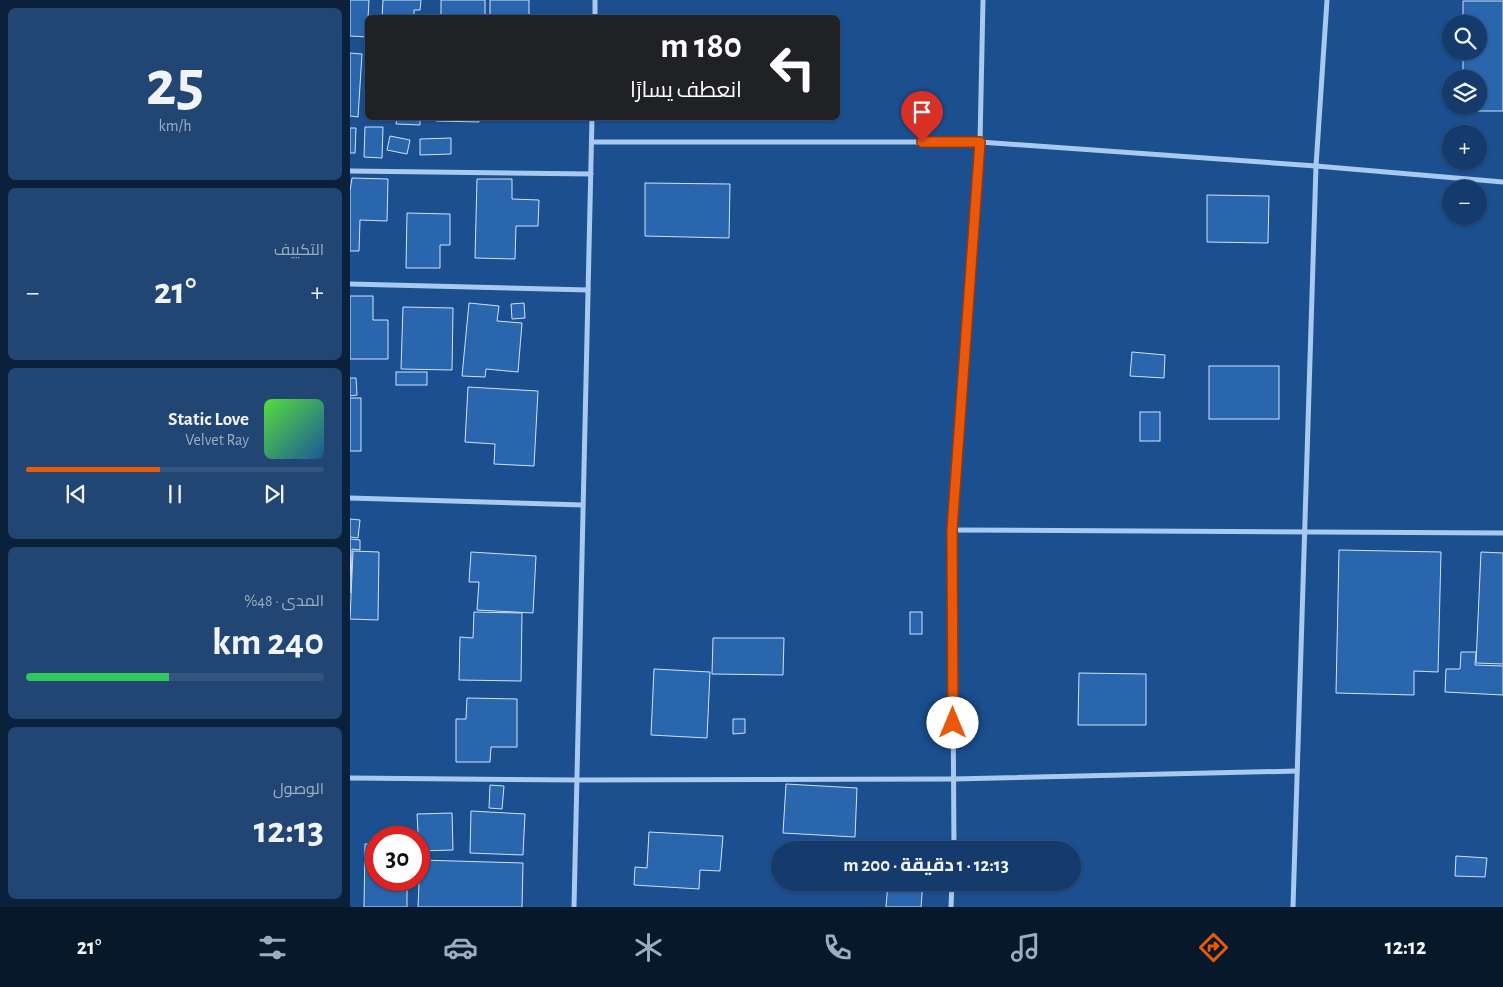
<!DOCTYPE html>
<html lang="ar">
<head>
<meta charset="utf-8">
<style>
  body { margin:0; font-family:"Alegreya Sans",Cairo,sans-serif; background:#214673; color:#f1f3f6; direction:rtl; height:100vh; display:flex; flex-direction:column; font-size:19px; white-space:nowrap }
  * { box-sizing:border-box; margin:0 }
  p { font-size:16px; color:#9dadc1 }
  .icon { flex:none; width:28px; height:28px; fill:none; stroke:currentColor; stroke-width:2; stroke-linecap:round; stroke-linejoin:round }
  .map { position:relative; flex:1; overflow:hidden; direction:ltr }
  .details { display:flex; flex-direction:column; gap:8px; padding:8px; background:#0b203b; width:350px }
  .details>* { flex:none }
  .banner { position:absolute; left:15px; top:15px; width:475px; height:105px; border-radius:8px; box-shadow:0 1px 4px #0004,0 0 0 1px #33557e; direction:rtl; background:#202124; color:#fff; overflow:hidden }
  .fabs { position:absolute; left:1092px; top:15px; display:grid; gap:10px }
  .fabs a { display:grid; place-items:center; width:45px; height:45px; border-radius:50%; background:#143b6b; box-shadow:0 1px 4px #0004,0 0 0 1px #33557e; font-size:25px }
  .speed { position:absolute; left:15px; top:826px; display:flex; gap:10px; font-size:25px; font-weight:700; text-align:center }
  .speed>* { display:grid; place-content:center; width:65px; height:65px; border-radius:50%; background:#143b6b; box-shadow:0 1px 4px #0004,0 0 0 1px #33557e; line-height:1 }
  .speed .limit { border:8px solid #d22; background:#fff; color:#111 }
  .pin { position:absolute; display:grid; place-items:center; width:42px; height:42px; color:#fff; margin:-51px -21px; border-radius:50% 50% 50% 0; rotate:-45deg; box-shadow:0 0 5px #0007 }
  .pin .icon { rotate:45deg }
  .me { position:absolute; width:55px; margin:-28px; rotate:0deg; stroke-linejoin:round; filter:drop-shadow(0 0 4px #0008) }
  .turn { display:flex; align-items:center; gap:18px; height:105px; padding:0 15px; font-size:22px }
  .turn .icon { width:65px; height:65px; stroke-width:2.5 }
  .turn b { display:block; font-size:35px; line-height:42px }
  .big { font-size:38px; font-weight:700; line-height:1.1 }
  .details .widget { flex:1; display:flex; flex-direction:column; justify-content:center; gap:8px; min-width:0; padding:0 18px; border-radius:8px; background:#214673 }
  .details .dial { align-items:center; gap:0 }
  .dial b { font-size:65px; line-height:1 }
  .song { display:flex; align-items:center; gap:15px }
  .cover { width:60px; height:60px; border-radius:8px; background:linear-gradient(135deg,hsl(110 70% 55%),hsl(210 70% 35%)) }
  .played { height:5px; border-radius:2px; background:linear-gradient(90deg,#ea580c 45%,#33557e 45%) }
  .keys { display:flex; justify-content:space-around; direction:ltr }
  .heat { display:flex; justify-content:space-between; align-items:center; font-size:28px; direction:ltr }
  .charge { height:8px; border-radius:4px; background:linear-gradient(90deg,#34c759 48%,#33557e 0) }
  .trip { position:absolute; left:421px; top:841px; width:310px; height:50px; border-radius:25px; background:#143b6b; box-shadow:0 1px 4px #0004,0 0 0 1px #33557e; font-weight:700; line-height:50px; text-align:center; direction:rtl }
  .dock { display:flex; height:80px; justify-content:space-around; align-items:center; background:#08182b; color:#9dadc1 }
  .dock .icon { width:35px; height:35px }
  .dock .active { color:#ea580c }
  .dock b { font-size:22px; color:#f1f3f6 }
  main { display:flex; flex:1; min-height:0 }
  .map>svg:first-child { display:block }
</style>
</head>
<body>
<main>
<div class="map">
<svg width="1153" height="907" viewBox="0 0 1153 907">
  <rect width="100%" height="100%" fill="#1b4f8f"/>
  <!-- building -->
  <g fill="#2a66ad" stroke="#cfe3fa">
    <path d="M0,0H19L17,37L0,36Z"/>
    <path d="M33,0H71L70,10H64V18H32Z"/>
    <rect x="91" y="0" width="44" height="18"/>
    <rect x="140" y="0" width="39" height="18"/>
    <path d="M1113,1H1153V111H1113V106H1129V79H1113V51H1129V24H1113Z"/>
    <path d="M0,53L12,54L8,117L0,116Z"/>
    <path d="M47,118H70V125L46,124Z"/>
    <path d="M86,118H129V122L86,121Z"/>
    <path d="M15,127H33L32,158L14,157Z"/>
    <path d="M0,128H6L5,153H0Z"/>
    <path d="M40,136L60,140L57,154L37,150Z"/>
    <path d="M101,138V154L70,155V139Z"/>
    <path d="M2,178L38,179L37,221L10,220L9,251H0V191Z"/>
    <path d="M127,179H162V199L189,200L188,226H166L165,259L125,258Z"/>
    <path d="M295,183L380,184L379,238L295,236Z"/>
    <path d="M857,195L919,196L918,243L857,242Z"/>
    <path d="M57,213L100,214V245H90V268H56Z"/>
    <path d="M0,296H23V320H38V359H0Z"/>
    <path d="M119,303L149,306L147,321L172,323L168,372L136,369L135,377L112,376Z"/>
    <path d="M174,303L175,318L162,319L161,304Z"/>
    <path d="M53,307L103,308L102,370L51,369Z"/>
    <path d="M782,352L815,355L814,378L780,376Z"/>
    <rect x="859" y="366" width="70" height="53"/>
    <rect x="46" y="372" width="31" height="13"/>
    <path d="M0,378H6L7,395L0,396Z"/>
    <path d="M118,387L188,391L184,466L144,464L145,444L115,442Z"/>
    <rect x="0" y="398" width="11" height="53"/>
    <rect x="790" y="412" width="20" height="29"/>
    <path d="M0,519L10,520L8,538L0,537Z"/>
    <path d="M0,539L10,540V550L2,549L1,593Z"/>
    <path d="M989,550L1091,552L1088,672L1064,671V695L986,693Z"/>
    <path d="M3,551L29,552L28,620L0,619Z"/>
    <path d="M121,552L186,556L183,613L127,610L129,582H119Z"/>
    <path d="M1131,552L1153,553V664L1126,663Z"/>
    <path d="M124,612L172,613L171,681L109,680L110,637L123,638Z"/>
    <rect x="560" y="612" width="12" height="22"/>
    <path d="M363,638H434L433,675L362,674Z"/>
    <path d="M1111,652H1126L1125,665L1153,666V695L1095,692L1096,669H1110Z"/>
    <path d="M304,669L360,672L357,738L301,735Z"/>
    <path d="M729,673L796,674V725H728Z"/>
    <path d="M117,698L167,699V747H141L140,762H106V719H116Z"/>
    <path d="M383,719H395V733L383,734Z"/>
    <path d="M436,784L507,788L505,837L433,833Z"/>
    <path d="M140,785L154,786L152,809L139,808Z"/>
    <path d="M121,811L175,814L173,855L120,853Z"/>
    <path d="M102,813L103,850L69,851L67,814Z"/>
    <path d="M299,832L373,836L370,871L350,870L349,889L284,885L285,867L297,868Z"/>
    <path d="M15,844H26V880H57V907H14Z"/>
    <path d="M1106,856L1137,858L1135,877L1105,876Z"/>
    <path d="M70,860L173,863L172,907H68Z"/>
    <path d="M538,882H573L571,907H536Z"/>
  </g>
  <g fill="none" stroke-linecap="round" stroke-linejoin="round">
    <!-- street -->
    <g stroke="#a9c9ee" stroke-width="5">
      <path d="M245,18V0"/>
      <path d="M242,142H630L966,166L1153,182"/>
      <path d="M0,171L241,174"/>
      <path d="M0,284L238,290"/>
      <path d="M0,498L233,505"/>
      <path d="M602,530L1153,533"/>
      <path d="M0,778L227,780L604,779L947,771"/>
      <path d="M604,850L602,530L630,142L633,0"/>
      <path d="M224,907L242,118"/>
      <path d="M601,907L602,882"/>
      <path d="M943,907L966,166L977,0"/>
    </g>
  </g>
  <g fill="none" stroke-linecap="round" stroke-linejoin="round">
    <!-- route casing -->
    <g stroke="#983908" stroke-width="12">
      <path id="route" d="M572,142H630L602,530L603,723"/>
    </g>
    <!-- route -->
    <use href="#route" stroke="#ea580c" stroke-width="9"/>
  </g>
</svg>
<div class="fabs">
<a><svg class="icon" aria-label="search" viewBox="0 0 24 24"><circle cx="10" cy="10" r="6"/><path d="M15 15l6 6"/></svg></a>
<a><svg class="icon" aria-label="layers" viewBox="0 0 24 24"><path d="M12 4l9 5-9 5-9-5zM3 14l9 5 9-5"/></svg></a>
<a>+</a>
<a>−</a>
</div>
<div class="speed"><div class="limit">30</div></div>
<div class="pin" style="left:572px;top:142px;background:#d93025"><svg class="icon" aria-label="arrive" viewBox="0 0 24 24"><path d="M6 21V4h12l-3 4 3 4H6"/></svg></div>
<svg class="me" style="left:603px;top:723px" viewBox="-20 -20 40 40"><circle r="19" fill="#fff"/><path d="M0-13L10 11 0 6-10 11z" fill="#ea580c"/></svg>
<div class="trip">12:13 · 1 دقيقة · 200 m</div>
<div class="banner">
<div class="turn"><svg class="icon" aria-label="left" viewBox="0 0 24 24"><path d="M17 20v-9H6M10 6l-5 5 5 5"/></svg><div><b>180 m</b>انعطف يسارًا</div></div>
</div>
</div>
<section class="details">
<div class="widget dial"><b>25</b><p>km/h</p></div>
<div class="widget"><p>التكييف</p>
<div class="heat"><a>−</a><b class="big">21°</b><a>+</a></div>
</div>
<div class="widget">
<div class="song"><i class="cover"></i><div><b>Static Love</b><p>Velvet Ray</p></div></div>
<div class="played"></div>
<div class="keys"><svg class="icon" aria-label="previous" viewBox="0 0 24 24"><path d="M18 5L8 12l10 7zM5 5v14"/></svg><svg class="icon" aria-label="pause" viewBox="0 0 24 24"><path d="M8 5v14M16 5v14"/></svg><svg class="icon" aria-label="next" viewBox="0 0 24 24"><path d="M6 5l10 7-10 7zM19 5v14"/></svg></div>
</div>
<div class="widget"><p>المدى · 48%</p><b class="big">240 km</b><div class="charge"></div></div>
<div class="widget"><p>الوصول</p><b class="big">12:13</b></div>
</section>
</main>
<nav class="dock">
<b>12:12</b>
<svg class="icon active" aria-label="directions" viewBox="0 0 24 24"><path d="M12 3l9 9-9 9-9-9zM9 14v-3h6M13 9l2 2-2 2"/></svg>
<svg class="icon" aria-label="music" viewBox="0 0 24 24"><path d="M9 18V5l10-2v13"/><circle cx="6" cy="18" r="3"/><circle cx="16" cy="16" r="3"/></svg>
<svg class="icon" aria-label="phone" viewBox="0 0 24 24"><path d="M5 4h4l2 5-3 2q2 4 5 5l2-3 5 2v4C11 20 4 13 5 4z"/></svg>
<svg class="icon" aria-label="climate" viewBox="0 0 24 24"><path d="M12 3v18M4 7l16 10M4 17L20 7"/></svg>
<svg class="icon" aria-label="car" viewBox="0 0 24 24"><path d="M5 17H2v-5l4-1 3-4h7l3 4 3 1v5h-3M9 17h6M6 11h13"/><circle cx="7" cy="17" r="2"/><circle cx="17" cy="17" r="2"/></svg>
<svg class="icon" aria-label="filters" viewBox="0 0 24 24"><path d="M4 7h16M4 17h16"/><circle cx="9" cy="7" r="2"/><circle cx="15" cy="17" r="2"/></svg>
<b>21°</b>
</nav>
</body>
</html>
